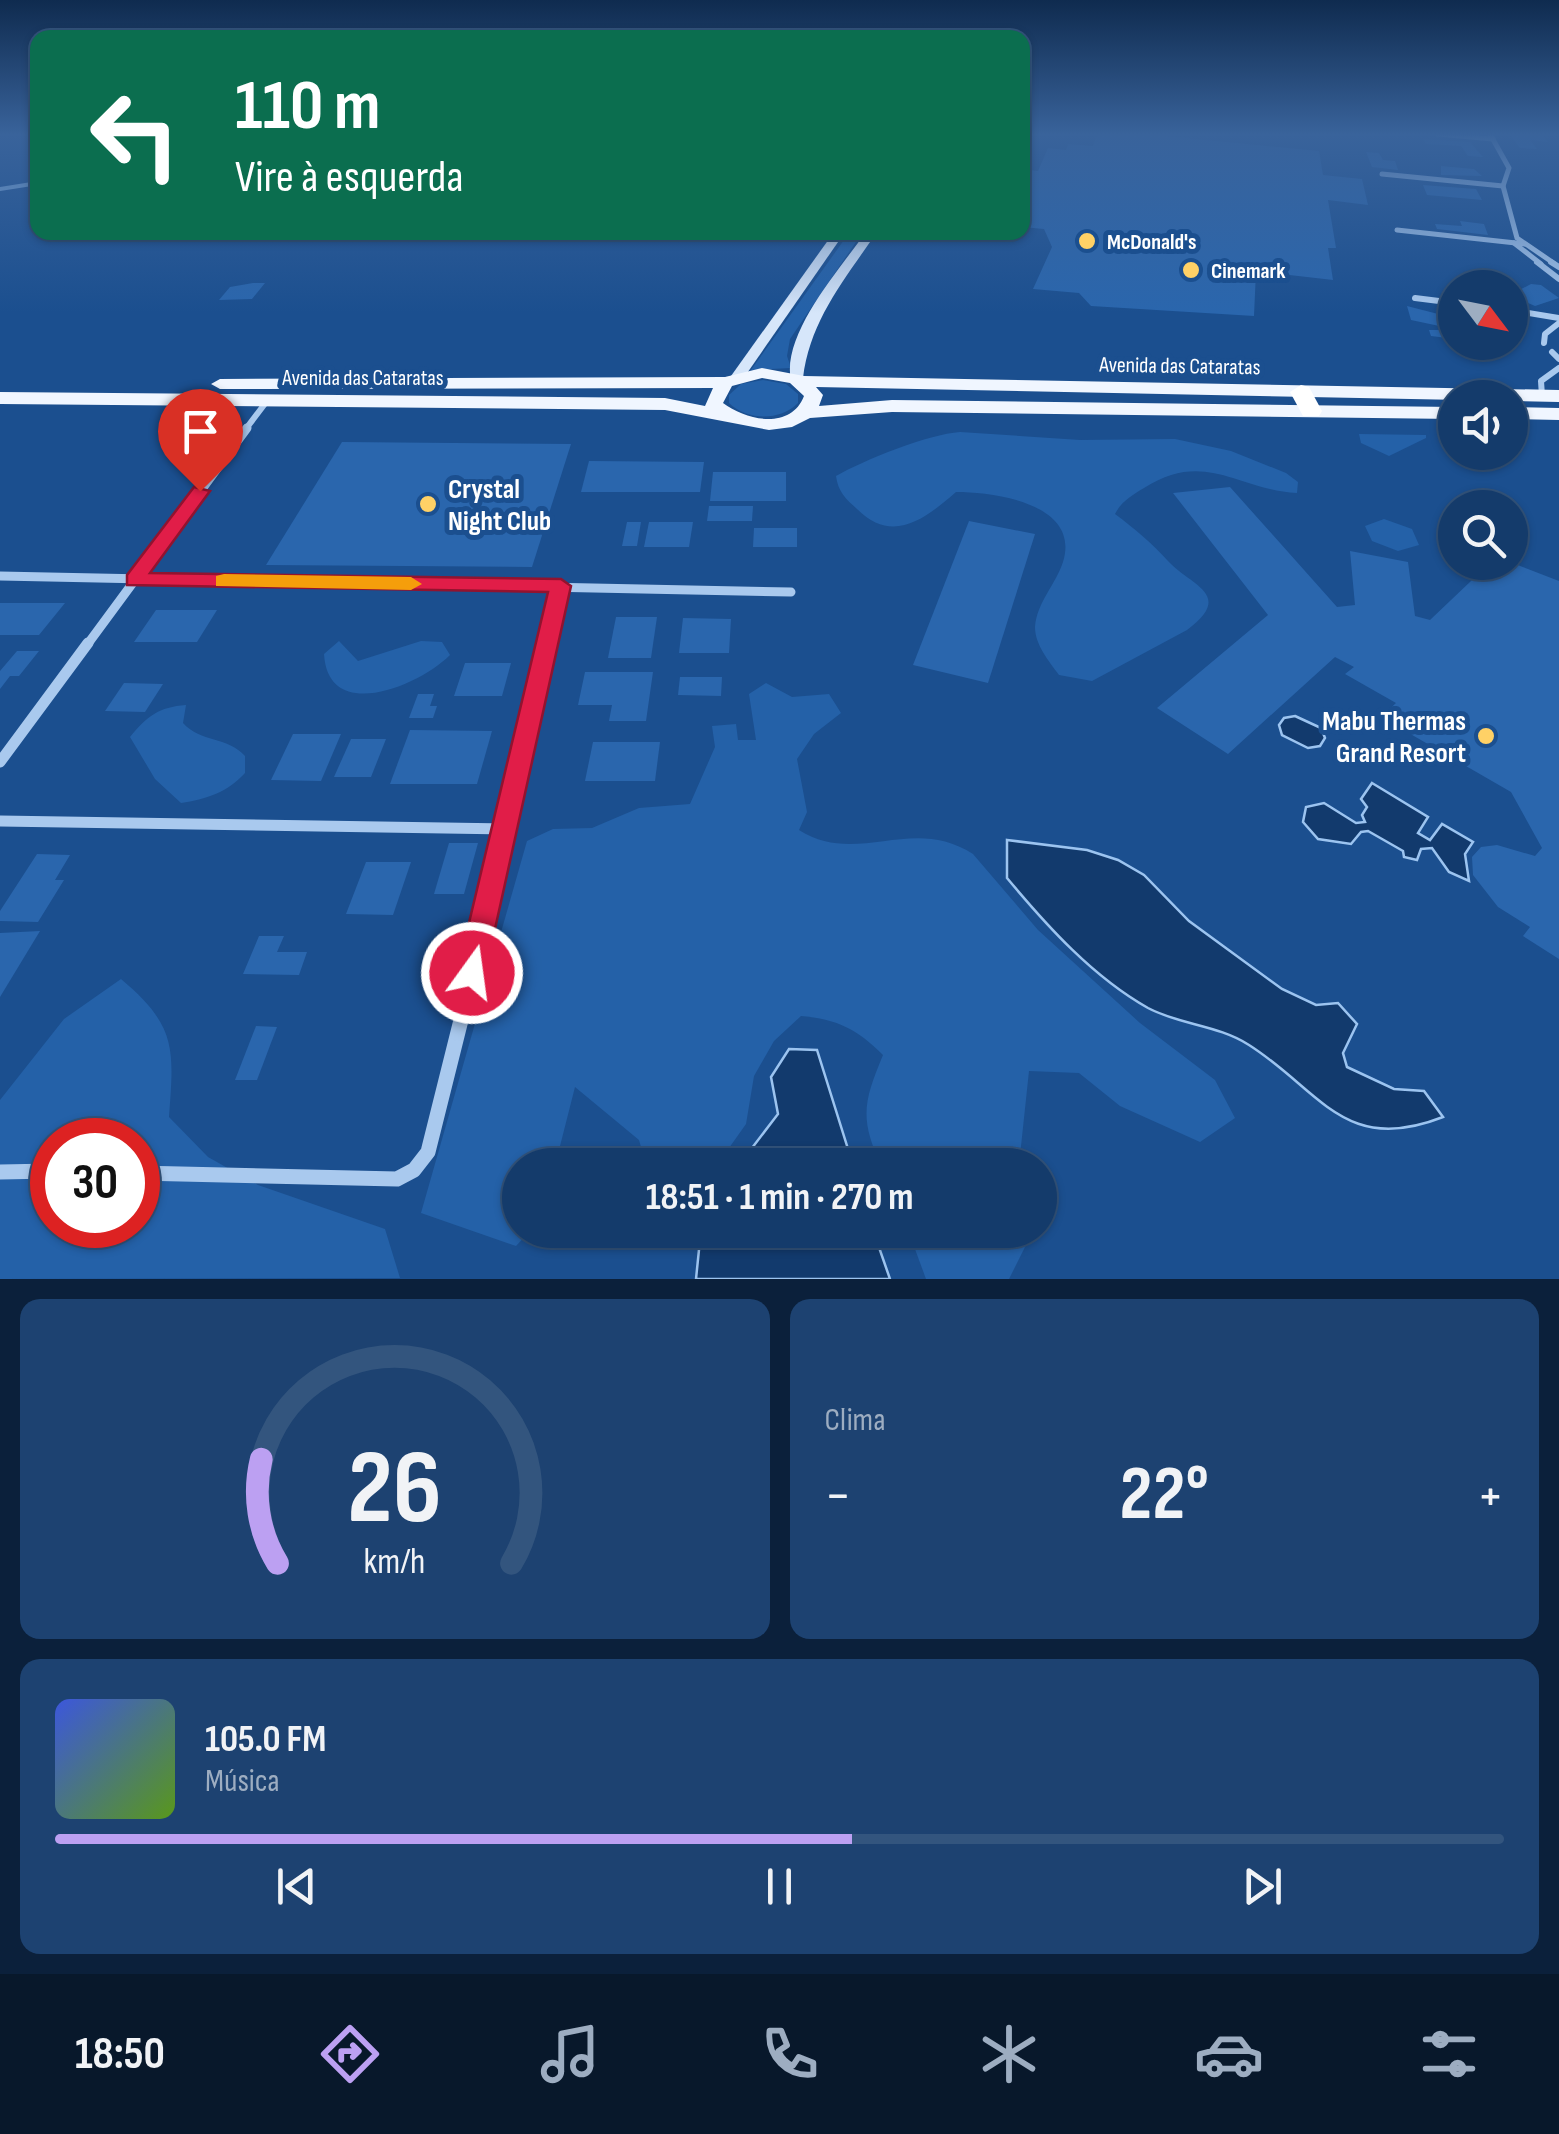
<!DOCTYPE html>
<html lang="pt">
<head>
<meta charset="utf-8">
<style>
  body { margin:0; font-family:"Sofia Sans Condensed",sans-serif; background:#1d4271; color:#f1f3f6; height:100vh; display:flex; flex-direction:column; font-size:38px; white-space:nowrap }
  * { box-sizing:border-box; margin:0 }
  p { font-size:32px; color:#9dadc1 }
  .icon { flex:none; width:55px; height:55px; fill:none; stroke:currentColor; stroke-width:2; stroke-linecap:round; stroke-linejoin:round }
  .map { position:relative; height:1279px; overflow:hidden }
  .side { display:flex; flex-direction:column; gap:20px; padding:20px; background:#0b203b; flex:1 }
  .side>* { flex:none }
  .banner { position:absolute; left:30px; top:30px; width:1000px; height:210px; border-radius:20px; box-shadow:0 2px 8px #0004,0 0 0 2px #33557e; background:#0b6e4f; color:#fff; overflow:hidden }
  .needle { width:65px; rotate:122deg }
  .controls { position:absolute; left:1438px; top:270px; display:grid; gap:20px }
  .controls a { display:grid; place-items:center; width:90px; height:90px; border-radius:50%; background:#143b6b; box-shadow:0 2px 8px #0004,0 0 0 2px #33557e; font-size:50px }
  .speed { position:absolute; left:30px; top:1118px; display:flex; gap:20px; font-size:50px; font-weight:700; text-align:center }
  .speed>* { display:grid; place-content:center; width:130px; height:130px; border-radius:50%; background:#143b6b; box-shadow:0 2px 8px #0004,0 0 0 2px #33557e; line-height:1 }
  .speed .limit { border:15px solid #d22; background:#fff; color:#111 }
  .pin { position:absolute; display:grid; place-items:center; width:85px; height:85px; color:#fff; margin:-102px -42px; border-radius:50% 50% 50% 0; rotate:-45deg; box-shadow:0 0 10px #0007 }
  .pin .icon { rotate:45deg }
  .me { position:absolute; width:110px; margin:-55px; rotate:14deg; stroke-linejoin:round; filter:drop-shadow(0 0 8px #0008) }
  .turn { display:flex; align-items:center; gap:35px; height:210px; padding:0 40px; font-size:45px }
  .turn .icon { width:130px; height:130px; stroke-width:2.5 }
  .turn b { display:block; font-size:70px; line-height:85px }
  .big { font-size:75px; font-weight:700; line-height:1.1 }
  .side .tile { flex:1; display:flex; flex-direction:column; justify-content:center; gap:15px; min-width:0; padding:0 35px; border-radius:20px; background:#1d4271 }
  .side .dial { align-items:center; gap:0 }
  .dial svg { height:260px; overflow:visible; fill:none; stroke:#33557e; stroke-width:7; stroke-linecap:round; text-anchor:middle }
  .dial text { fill:#f1f3f6; stroke:none }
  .song { display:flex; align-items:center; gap:30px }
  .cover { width:120px; height:120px; border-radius:15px; background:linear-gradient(135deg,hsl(230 70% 55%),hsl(90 70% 35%)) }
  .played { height:10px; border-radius:5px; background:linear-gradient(90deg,#bca0f2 55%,#33557e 55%) }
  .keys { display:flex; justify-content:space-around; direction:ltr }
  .heat { display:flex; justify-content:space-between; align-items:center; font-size:55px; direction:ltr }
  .side .tiles { flex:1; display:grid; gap:20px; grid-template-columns:1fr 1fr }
  .tile:last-child { grid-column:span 2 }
  .trip { position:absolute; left:502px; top:1148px; width:555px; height:100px; border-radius:50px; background:#143b6b; box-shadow:0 2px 8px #0004,0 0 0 2px #33557e; font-weight:700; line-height:100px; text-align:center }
  .tabs { display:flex; height:160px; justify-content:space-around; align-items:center; background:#08182b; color:#9dadc1 }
  .tabs .icon { width:70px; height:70px }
  .tabs .on { color:#bca0f2 }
  .tabs b { font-size:45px; color:#f1f3f6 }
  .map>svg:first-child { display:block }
</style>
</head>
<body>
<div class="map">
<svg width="1559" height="1279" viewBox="0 0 1559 1279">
  <rect width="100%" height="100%" fill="#1b4f8f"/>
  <!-- green -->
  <g fill="#2461a8" fill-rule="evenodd">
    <path d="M849,233H862L790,339L787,356L791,368L751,370Z"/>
    <path d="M763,380L786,384L798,394V403C780,421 748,421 729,403V395L741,384Z"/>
    <path d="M960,432L1080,440L1175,439L1231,451L1286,473L1298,482L1297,493C1238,490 1205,449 1144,488C1132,495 1121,502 1115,514C1135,529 1152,543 1168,561C1191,586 1235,594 1187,630L1092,681L1059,675C1049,661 1035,645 1035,627C1037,602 1056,584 1063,562C1081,504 995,492 956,492C926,518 893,545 857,509C846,499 838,492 836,476C864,460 929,434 960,432Z"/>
    <path d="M1359,434L1426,435V438L1389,456L1361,443Z"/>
    <path d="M1384,519L1412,529L1419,545L1398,551L1372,541L1365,526Z"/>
    <path d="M339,641L358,661L421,641L442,642L450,655C419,686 328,724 324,654Z"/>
    <path d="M766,683L792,697L829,694L841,713L814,734L797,759L807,812L799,830C857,867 912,814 973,854L1038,930L1140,1023L1215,1080L1235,1118L1200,1142L1120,1106L1079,1073L1029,1071L1019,1165H881C859,1118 864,1101 883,1055C857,1029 837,1019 801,1016L774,1041L754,1076L746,1124L717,1165H646L639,1140L575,1087L559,1150L567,1165H520V1230H531L516,1246L421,1213L527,841L553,829L592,828L639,808L690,804L715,747L712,726L736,724L738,740H756L749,694Z"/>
    <path d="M186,705L183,723C201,743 227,736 245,756V773C227,793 206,799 181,803L155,779L130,737C147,716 159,707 186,705Z"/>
    <path d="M121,979C177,1026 174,1049 169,1117L208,1157L258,1185L385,1229L400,1278L0,1279V1100L64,1019ZM52,1140H138V1225H52Z"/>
    <path d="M908,1230H1027L1028,1241L1009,1279H926Z"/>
  </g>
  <!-- water -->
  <g fill="#123a6d" stroke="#9cc4f0" stroke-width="2.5">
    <path d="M1295,716L1321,728L1325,738L1320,746L1308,748L1282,735L1279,725L1284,718Z"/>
    <path d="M1372,783L1428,817L1418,833L1430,840L1442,824L1473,842L1465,854L1469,881L1449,872L1432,848L1421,849L1417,860L1404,857L1403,851L1368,831L1361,832L1351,844L1318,839L1303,822L1306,807L1324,803L1356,823L1365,822L1362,815L1367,807L1361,799Z"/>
    <path d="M1007,840L1087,850L1118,860L1144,875L1189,921L1282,989L1316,1005L1338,1003L1357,1024L1343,1053L1347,1067L1394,1089L1424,1091L1443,1117C1344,1156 1320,1090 1249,1045C1218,1025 1180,1025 1148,1008C1093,977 1047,926 1007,878Z"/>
    <path d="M789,1049L817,1050L853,1165H739L778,1114L771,1077Z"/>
    <path d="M701,1230H873L890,1279H696Z"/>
  </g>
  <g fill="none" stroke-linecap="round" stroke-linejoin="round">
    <!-- stream -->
    <path stroke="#9cc4f0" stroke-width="4" d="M0,189L38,183"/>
  </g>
  <!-- building -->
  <g fill="#2a66ad">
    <path d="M1097,134H1145L1319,151L1323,175L1362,179L1368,205L1328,200L1336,248H1328L1333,280L1256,271L1254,316L1091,306L1079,293L1033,289L1052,247L1044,229L1022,227L1028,202L1022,192V169L1038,171L1048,148L1066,150L1068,144L1093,146Z"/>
    <path d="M1509,134L1543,135L1548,142L1530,140L1537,149L1520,148Z"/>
    <path d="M1423,139L1470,142L1483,157L1468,156L1461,146L1426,144Z"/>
    <path d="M1366,152L1379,153L1383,160L1395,161L1398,170L1372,167Z"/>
    <path d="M1441,166L1474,169L1482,176L1441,175Z"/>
    <path d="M1423,185L1476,189L1482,200L1427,195Z"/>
    <path d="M1460,221L1484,224L1488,235L1437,229L1435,224L1462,226Z"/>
    <path d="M253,283H265L252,299L219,300L230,287Z"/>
    <path d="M1531,284L1541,285L1559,298L1535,306L1510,295Z"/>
    <path d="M1407,306L1442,315L1440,310L1450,311L1455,339L1431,336L1429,330H1445L1444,327L1411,320Z"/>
    <path d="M342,442L571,444L532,567L266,565Z"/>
    <path d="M589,461L704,462L700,492H581Z"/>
    <path d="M713,472H786V501H710Z"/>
    <path d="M1230,487L1337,607L1355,605L1350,551L1408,562L1415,616L1430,620L1491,562H1510L1559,581V959L1523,936L1530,927L1498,907L1473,875L1472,857L1481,847L1497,845L1535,856L1542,848L1511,792L1381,717L1396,703L1345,674L1354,667L1335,657L1228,754L1157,708L1268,615L1173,493Z"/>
    <path d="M709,506H753L752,521H707Z"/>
    <path d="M969,521L1035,534L988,683L913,665Z"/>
    <path d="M627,522H641L637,546H622Z"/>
    <path d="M649,522H693L689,547H644Z"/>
    <path d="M754,528H797V547H753Z"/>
    <path d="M0,603H65L39,635H0Z"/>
    <path d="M156,610H217L197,642H134Z"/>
    <path d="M616,617H657L651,658H608Z"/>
    <path d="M683,618L731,619L729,653H679Z"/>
    <path d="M17,651H39L19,676H10L0,689V671Z"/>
    <path d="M465,663H511L502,696H454Z"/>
    <path d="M585,672H653L646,721H609L612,705H578Z"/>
    <path d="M680,677H722L721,696L678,695Z"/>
    <path d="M124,683L163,684L145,712L105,711Z"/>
    <path d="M418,694H434L430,706H437L433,718H409Z"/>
    <path d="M410,730L492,731L477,784H390Z"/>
    <path d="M293,734H341L321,781L271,780Z"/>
    <path d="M351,739H386L371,777H334Z"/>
    <path d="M593,742H660L655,781H585Z"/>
    <path d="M449,843H478L464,894H434Z"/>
    <path d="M37,854L70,855L55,880H64L38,922L0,921V911Z"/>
    <path d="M366,862H411L393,915L346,914Z"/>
    <path d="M40,931L0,997V933Z"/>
    <path d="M259,936H284L277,952H307L299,975L243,974Z"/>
    <path d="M256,1026L277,1027L257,1080H235Z"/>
  </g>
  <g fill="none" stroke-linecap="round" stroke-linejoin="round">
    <!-- street-far4 -->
    <g stroke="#a9c9ee" stroke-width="5">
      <path d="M1438,134L1493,139"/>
      <path d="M1490,134L1509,168L1503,186L1517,238L1555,264"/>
      <path d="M1382,174L1503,186"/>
      <path d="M1397,230L1525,244"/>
      <path d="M1514,243L1541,264"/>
    </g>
    <!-- street-far3 -->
    <g stroke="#a9c9ee" stroke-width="6">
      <path d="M1537,262L1559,279"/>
      <path d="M1551,262L1559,267"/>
      <path d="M1415,298L1455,303"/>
      <path d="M1510,310L1559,318"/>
      <path d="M1544,343L1545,334L1559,323"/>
      <path d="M1552,352L1559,359"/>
      <path d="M1542,396L1541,381L1559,368"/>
      <path d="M245,430L267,401"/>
    </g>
    <!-- street-far2 -->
    <g stroke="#a9c9ee" stroke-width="9">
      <path d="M0,576L791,592"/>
      <path d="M87,645L247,428"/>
      <path d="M548,645L561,586"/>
    </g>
    <!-- street-far1 -->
    <g stroke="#a9c9ee" stroke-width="11">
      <path d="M0,762L88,643"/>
      <path d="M0,821L508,829"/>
      <path d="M485,922L549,643"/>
    </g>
    <!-- street -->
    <g stroke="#a9c9ee" stroke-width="15">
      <path d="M0,1172L52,1171"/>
      <path d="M138,1173L397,1179L414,1170L428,1152L486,920"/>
    </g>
    <!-- secondary -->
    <g fill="#d6e6fa" fill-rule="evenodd">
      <path d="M834,232H845L743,379H733L731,376Z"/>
      <path d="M866,232H877C845,279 810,320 803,378L791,381C781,334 840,269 866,232Z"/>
    </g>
    <!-- primary -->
    <g fill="#f0f6ff" fill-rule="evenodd">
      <path d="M762,368L804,376L1559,390V402L816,387L823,395L819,406L892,400L1455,407V419L892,412L810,418L792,427L769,430L665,410L0,404V392L665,398L705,406L713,388L220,389L211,384L220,379L725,377ZM762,378L790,383L804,396C791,430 747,421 723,403L732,386Z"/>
      <path d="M1510,407L1559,408V420L1510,419Z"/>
    </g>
    <!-- highway -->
    <path fill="#fff" fill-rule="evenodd" d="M1301,385L1309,387L1322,411L1319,416H1303L1290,392Z"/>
  </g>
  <!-- sky -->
  <linearGradient id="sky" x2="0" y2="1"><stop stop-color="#0f2b4f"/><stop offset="0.43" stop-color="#39639b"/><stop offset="1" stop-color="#39639b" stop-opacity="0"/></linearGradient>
  <rect width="1559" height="313" fill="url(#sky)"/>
  <!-- route -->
  <path fill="#e11d48" stroke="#92132f" stroke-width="2.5" d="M194,487L210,491L150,573L561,579L571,586L483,983L472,987L461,983L457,973L548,592L127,585V575Z"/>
  <!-- slow -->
  <path fill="#f59e0b" d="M224,574L411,577L422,584L411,590L216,586V576Z"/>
  <!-- markers -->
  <g fill="#ffd166" stroke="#1b4f8f" stroke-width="4">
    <circle cx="1087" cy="241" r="10"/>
    <circle cx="1191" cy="270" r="10"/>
    <circle cx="428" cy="504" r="10"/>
    <circle cx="1486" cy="736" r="10"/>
  </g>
  <g text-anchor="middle" stroke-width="10" stroke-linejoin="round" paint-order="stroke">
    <!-- far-poi labels -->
    <g font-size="22" font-weight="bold" fill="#fff" stroke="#1b4f8f" text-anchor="start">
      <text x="1107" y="249">McDonald's</text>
      <text x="1211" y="278">Cinemark</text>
    </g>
    <!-- far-street labels -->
    <g font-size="22" fill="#fff" stroke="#1b4f8f">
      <text transform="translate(1180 365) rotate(1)" y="8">Avenida das Cataratas</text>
      <text x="363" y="385">Avenida das Cataratas</text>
    </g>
    <!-- poi labels -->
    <g font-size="28" font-weight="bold" fill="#fff" stroke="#1b4f8f" text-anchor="start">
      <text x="448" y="498">Crystal<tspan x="448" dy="32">Night Club</tspan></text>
      <text x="1466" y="730" text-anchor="end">Mabu Thermas<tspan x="1466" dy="32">Grand Resort</tspan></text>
    </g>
  </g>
</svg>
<div class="controls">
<a><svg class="needle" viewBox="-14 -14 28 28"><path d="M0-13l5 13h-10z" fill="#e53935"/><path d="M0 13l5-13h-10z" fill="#9dadc1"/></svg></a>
<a><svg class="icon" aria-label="sound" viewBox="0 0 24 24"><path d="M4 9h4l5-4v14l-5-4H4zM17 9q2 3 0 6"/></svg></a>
<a><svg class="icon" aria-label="search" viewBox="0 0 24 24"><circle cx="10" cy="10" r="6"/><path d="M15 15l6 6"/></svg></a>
</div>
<div class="speed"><div class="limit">30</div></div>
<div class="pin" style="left:200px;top:491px;background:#d93025"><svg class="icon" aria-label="arrive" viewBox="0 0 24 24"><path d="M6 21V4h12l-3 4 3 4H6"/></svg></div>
<svg class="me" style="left:472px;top:973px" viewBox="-20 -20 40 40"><circle r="17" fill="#e11d48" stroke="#fff" stroke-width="3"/><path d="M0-11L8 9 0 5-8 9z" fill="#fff"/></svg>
<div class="trip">18:51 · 1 min · 270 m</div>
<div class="banner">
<div class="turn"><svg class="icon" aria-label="left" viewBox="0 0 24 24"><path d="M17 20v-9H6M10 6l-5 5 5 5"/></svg><div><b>110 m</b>Vire à esquerda</div></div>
</div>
</div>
<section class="side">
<div class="tiles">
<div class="tile dial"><svg viewBox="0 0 100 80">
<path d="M14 69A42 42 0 1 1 86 69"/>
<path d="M14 69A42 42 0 0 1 9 37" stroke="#bca0f2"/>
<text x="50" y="56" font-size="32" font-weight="700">26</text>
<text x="50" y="72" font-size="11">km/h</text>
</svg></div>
<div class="tile"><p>Clima</p>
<div class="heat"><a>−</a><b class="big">22°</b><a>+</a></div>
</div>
<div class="tile">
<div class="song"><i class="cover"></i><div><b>105.0 FM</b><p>Música</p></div></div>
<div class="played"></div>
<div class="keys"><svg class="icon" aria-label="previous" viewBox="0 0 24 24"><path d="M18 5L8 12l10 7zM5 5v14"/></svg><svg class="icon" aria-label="pause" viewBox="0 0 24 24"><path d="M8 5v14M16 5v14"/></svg><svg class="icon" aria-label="next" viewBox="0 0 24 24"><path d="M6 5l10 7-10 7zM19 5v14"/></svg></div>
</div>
</div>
</section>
<nav class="tabs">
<b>18:50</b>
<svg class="icon on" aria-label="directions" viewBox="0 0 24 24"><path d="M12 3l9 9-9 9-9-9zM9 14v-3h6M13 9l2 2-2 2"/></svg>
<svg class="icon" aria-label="music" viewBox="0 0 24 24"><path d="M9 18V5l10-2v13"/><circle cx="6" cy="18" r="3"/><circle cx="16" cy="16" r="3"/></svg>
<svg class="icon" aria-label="phone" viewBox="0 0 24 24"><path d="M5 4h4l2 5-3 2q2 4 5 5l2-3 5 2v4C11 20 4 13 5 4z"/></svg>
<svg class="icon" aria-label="climate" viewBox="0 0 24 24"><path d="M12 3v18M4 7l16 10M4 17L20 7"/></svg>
<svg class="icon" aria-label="car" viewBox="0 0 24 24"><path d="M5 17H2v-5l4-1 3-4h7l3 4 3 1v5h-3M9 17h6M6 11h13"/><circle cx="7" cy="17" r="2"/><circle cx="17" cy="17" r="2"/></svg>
<svg class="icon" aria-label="filters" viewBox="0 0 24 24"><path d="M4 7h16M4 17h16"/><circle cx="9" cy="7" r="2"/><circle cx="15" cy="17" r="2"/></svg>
</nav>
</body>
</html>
